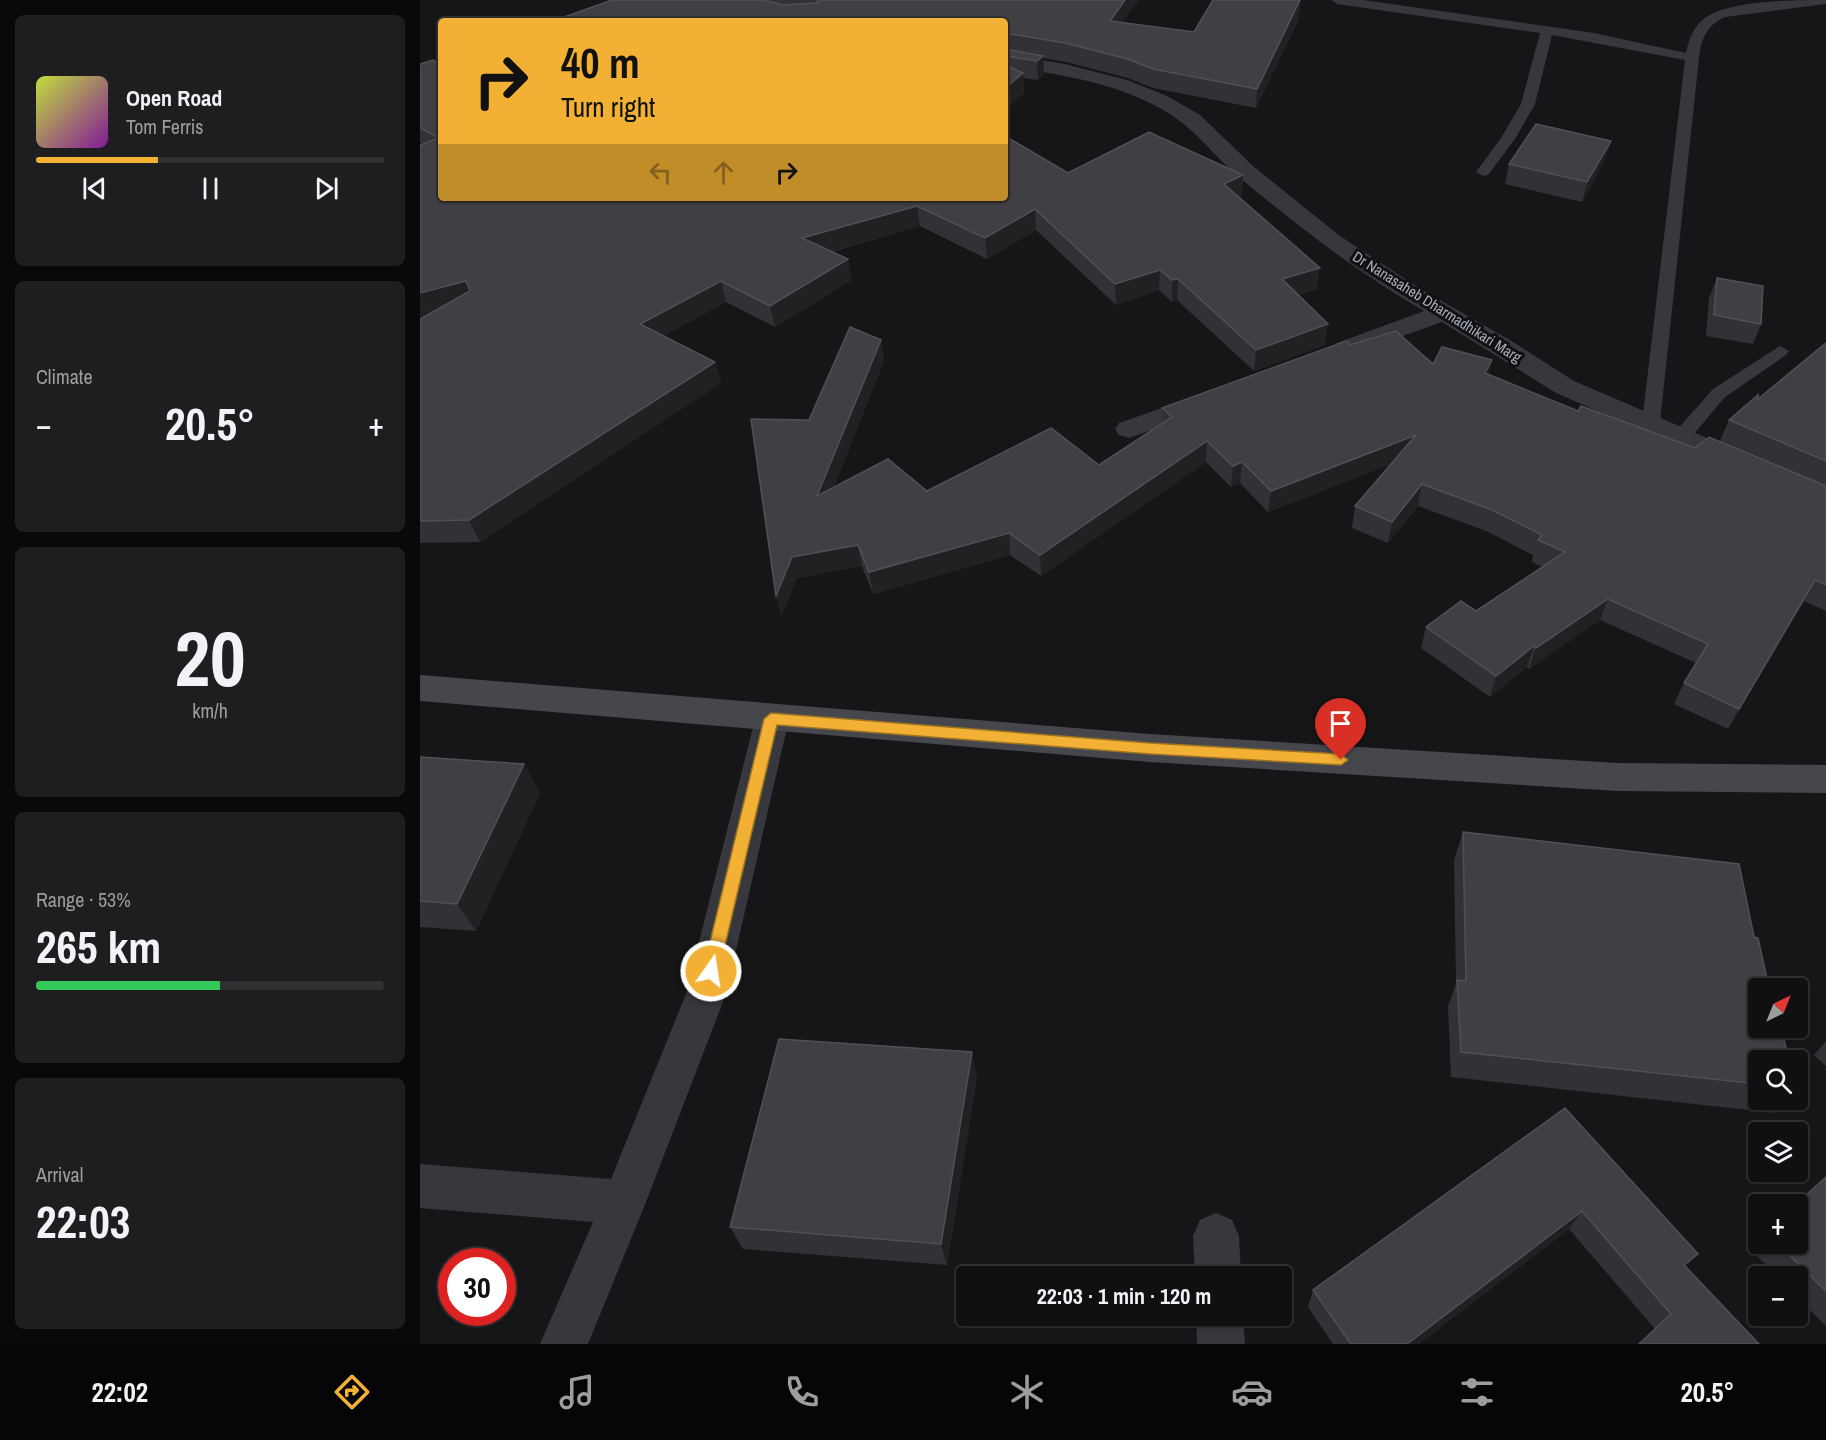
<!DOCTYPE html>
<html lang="en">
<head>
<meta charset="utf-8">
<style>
  body { margin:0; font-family:"Archivo Narrow",sans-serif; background:#1e1e20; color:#f1f3f6; height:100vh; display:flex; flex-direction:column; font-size:22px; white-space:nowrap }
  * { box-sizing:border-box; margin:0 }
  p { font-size:20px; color:#9c9d9f }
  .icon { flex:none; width:33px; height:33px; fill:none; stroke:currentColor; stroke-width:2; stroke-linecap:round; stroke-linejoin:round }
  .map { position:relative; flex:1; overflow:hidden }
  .drawer { display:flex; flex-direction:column; gap:15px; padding:15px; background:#09090a; width:420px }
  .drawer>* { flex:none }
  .top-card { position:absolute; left:18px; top:18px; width:570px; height:183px; border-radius:6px; box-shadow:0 2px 4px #0004,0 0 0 2px #303032; background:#f2b134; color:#111; overflow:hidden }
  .needle { width:39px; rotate:43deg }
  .tools { position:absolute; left:1328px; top:978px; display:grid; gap:12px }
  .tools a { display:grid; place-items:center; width:60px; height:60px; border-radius:6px; background:#101012; box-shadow:0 2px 4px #0004,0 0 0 2px #303032; font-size:30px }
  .speed { position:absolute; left:18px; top:1248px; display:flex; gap:12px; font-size:30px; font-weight:700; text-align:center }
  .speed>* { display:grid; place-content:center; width:78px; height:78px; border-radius:50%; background:#101012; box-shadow:0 2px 4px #0004,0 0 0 2px #303032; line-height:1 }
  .speed .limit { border:9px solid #d22; background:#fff; color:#111 }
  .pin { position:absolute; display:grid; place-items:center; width:51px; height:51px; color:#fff; margin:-62px -26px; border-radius:50% 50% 50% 0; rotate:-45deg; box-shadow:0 0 6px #0007 }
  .pin .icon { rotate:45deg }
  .me { position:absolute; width:66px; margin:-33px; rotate:13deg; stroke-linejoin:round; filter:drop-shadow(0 0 4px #0008) }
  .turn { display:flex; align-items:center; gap:21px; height:126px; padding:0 24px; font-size:27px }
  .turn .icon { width:78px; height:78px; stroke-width:2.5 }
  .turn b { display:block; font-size:42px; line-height:51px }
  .lanes { display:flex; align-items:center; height:57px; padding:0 24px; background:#0003; justify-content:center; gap:30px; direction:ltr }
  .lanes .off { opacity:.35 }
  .big { font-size:45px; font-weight:700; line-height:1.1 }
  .drawer .card { flex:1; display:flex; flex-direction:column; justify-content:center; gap:9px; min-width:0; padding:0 21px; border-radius:9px; background:#1e1e20 }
  .drawer .dial { align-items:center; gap:0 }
  .dial b { font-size:78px; line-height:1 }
  .song { display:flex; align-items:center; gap:18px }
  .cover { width:72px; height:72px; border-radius:9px; background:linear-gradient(135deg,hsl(70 70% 55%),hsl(290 70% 35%)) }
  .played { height:6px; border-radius:3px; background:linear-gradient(90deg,#f2b134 35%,#303032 35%) }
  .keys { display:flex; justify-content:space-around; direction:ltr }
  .heat { display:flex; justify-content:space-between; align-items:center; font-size:33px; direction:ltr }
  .charge { height:9px; border-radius:4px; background:linear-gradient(90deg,#34c759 53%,#303032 0) }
  .trip { position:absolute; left:536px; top:1266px; width:336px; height:60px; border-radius:6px; background:#101012; box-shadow:0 2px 4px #0004,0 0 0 2px #303032; font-weight:700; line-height:60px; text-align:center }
  .tab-bar { display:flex; height:96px; justify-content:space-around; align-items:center; background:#060607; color:#9c9d9f }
  .tab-bar .icon { width:42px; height:42px }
  .tab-bar .selected { color:#f2b134 }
  .tab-bar b { font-size:27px; color:#f1f3f6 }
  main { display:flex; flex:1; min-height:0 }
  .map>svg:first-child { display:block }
</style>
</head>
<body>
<main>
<section class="drawer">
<div class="card">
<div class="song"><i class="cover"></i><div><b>Open Road</b><p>Tom Ferris</p></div></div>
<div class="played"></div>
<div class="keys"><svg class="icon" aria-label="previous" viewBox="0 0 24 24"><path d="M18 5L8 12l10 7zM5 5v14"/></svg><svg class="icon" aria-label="pause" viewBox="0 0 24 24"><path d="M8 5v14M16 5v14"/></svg><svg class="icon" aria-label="next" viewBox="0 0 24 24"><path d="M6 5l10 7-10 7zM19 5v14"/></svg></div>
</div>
<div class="card"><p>Climate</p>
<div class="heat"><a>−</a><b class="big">20.5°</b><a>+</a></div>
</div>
<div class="card dial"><b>20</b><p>km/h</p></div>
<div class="card"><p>Range · 53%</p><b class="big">265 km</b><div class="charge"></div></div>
<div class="card"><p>Arrival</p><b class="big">22:03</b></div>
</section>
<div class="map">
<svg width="1406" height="1344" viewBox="0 0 1406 1344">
  <rect width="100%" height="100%" fill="#161618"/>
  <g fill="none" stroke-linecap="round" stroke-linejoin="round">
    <!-- lane -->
    <g fill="#37383d" fill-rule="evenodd">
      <path d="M911,0H943L1174,33L1266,53C1269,39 1274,25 1286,17C1313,0 1373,0 1406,0V4L1305,17C1287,25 1281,39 1279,58L1240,422L1238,426L1231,428L1222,422L1265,60L1132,35L1115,104L1095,139L1068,175L1063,176L1056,172L1081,138L1101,104L1120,33L917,4Z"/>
      <path d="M1360,346L1369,351L1366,355L1305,397L1269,440H1255L1253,436L1255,432L1293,389Z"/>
    </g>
    <!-- street -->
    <g fill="#37383d" fill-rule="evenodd">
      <path d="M585,54L645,64L707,80L747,96L780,115L833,166L920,236L999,288L1093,342L1154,381L1406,489V510L1136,393L1022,322L935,353L926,356L917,353L913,348L917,343L1004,311C938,273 879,227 820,178C788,151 774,125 734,105C688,81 635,74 585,66Z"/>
      <path d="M785,393L795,395L799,401L795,407L709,438L699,435L695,429L699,423Z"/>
      <path d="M352,706L364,710L369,719L306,994L226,1202L168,1344H120L173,1222L0,1208V1164L191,1179L266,994L335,719L340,710Z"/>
      <path d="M796,1213L812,1220L819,1236L821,1276H775L773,1236L780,1220Z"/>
      <path d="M776,1316H823L825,1344H777Z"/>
    </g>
    <!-- secondary -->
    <path fill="#45474d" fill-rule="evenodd" d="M0,675L730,734L1198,763L1406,765V793L1198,791L730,762L0,701Z"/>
  </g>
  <!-- wall -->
  <g fill="#323236">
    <path d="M192,0H719L702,22L774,32L880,0L879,19L836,108L733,88L708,78L646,62L623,58L624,75L618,80L603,78L604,93L585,109V21Z"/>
    <path d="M0,64H20L648,173L823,175L822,196L819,197L897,289L878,295L905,345L834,371L757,300L752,302L739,290L696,305L616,230L567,259L500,226L412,252L432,280L355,327L306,302L243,336L295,362L301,383L60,542L0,543V319L7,315L0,317V145L2,144L0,143Z"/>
    <path d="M1185,160L1162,202L1085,184L1089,164Z"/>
    <path d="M1297,278L1341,324L1333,344L1286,336L1289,298Z"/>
    <path d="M461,340L464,361L414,487L507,491L679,465L742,424V408L930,345L1013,364L1072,360L1068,374L1158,411L1275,448L1300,441L1309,420L1338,399L1406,343V611L1384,601L1308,729L1254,704L1264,683L1276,663L1180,620L1109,669L1107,667L1070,697L1001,648L1006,627L1056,611L1123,567L1112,562L1113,555L1066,531L998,506L968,543L932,528L935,506L971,464L848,512L820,483L811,487L786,462L621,576L590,555L453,594L442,566L377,578L361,617L389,420Z"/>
    <path d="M0,757L104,764L120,793L56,931L0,927Z"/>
    <path d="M1043,832L1338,1060V1100H1366L1355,1113L1031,1077L1028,1006L1036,984L1034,860Z"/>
    <path d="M1406,1041V1066L1394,1055Z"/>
    <path d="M557,1077L527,1265L323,1249L310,1227Z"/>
    <path d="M1145,1108L1266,1267L1339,1344L1235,1329L1149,1229L999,1344H913L888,1307L893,1290Z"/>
    <path d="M1406,1177V1326L1377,1297V1276H1357L1330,1249L1338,1241V1244H1377Z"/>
  </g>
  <!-- shaded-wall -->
  <g fill="#212124">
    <path d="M705,0H719L690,39V21Z"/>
    <path d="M880,0L879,19L836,108L837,89Z"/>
    <path d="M623,56L624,75L618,80L617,61Z"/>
    <path d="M603,73L604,93L585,109V88Z"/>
    <path d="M1191,141L1185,160L1162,202L1167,182Z"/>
    <path d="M823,175L822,196L802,204L804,184Z"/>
    <path d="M497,206L500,226L386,259L382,238Z"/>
    <path d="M615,209L616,230L567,259L565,238Z"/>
    <path d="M428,259L432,280L355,327L350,306Z"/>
    <path d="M900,268L897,289L859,300L862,279Z"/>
    <path d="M740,270L739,290L696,305L695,284Z"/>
    <path d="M758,279L757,300L752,302V280Z"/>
    <path d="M46,281L54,302L0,317V293Z"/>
    <path d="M301,281L306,302L226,345L220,324Z"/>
    <path d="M908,324L905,345L834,371L836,350Z"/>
    <path d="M461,340L464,361L402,517L397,496Z"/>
    <path d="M1072,360L1067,381L1065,373Z"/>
    <path d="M295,362L301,383L60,542L49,520Z"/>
    <path d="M996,435L992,456L848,512L851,491Z"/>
    <path d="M787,441L786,462L621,576L620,555Z"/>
    <path d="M822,462L820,483L811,487L813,466Z"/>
    <path d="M1002,484L998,506L968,543L972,522Z"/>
    <path d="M589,533L590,555L453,594L449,572Z"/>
    <path d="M438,545L442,566L377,578L361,617L356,596L372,557Z"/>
    <path d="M1395,580L1384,601L1308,729L1319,709Z"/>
    <path d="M1188,599L1180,620L1109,669L1116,648Z"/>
    <path d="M1114,646L1107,667L1070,697L1076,676Z"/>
    <path d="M104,764L120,793L56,931L37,904Z"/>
    <path d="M552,1052L557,1077L527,1265L521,1244Z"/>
    <path d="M1162,1211L1149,1229L999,1344H987Z"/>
    <path d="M1278,1254L1262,1271L1264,1265Z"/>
  </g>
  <!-- building -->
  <g fill="#3f3f44" stroke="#4f5156" stroke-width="1.5">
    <path d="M192,0H344L363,5L398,3L397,0H705L690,21L774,32L793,0H880L837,89L733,69L708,59L645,43L585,33V21H133Z"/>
    <path d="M585,49L623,56L617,61L585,56Z"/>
    <path d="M13,60L20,64L21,63V198H585V136L648,173L729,132L823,175L804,184L900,268L862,279L908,324L836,350L758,279L752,280L740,270L695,284L615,209L565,238L497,206L382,238L428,259L350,306L301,281L220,324L295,362L49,520L0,521V319L50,291L46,281L0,293V145L19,138L0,128V64Z"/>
    <path d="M585,65L603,73L585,88Z"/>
    <path d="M1116,124L1191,141L1167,182L1089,164Z"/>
    <path d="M1297,278L1343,286L1341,324L1294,315Z"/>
    <path d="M430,327L461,340L397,496L468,459L507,491L631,428L679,465L752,417L742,408L926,341L930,345L976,331L1013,364L1022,347L1072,360L1065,373L1158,411L1161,406L1275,448L1289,437L1406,486V585L1395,580L1319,709L1264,683L1288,644L1188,599L1116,648L1114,646L1076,676L1006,627L1041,601L1056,611L1145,552L1118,540L1122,535L1072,510L1002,484L972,522L935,506L996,435L851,491L822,462L813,466L787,441L620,555L589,533L449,572L438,545L372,557L356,596L331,419L389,420Z"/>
    <path d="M1406,343V461L1309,420L1338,395V399Z"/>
    <path d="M0,757L104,764L37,904L0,901Z"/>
    <path d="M1043,832L1319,864L1334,937L1338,938L1349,988H1338V1028H1361L1369,1060H1338V1084L1041,1052L1037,980L1046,981Z"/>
    <path d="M359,1039L552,1052L521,1244L310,1227Z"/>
    <path d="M1145,1108L1278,1254L1264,1265L1339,1344H1219L1251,1314L1162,1211L987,1344H931L893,1290Z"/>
    <path d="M1406,1177V1291L1358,1244H1377L1376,1204Z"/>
  </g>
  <!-- route -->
  <path fill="#f2b134" stroke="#9d7322" stroke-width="1.5" d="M351,713L730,743L921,754L928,760L921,765L730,754L357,725L299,971L297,976L291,978L285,976L283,971L344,719Z"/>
  <g text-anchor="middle" stroke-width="6" stroke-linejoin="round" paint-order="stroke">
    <!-- far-street labels -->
    <g font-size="15" fill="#a8adb8" stroke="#111113">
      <text transform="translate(1017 307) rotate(32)" y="5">Dr Nanasaheb Dharmadhikari Marg</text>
    </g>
  </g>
</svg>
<div class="tools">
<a><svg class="needle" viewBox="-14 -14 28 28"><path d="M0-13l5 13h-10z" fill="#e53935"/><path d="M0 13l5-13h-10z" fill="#9c9d9f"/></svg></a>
<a><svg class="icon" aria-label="search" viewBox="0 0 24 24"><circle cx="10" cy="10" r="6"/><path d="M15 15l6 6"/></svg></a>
<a><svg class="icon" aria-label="layers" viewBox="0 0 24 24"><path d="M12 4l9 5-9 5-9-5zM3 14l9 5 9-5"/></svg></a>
<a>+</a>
<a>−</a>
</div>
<div class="speed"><div class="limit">30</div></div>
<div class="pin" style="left:921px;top:760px;background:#d93025"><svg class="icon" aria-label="arrive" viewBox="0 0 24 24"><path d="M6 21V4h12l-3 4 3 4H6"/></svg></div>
<svg class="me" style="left:291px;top:971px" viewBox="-20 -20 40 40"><circle r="17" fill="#f2b134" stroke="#fff" stroke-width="3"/><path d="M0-11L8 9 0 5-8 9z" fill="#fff"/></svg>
<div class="trip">22:03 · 1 min · 120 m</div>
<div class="top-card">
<div class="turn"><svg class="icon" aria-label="right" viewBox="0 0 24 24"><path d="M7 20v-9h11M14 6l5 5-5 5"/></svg><div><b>40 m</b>Turn right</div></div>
<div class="lanes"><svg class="icon off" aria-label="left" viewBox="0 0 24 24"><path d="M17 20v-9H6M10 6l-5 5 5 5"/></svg><svg class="icon off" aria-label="ahead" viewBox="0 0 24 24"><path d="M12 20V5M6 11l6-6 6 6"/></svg><svg class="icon" aria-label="right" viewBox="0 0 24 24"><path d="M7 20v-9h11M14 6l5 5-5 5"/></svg></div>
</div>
</div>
</main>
<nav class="tab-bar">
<b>22:02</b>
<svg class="icon selected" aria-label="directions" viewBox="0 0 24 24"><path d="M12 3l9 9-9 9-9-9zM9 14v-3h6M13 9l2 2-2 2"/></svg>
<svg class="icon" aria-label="music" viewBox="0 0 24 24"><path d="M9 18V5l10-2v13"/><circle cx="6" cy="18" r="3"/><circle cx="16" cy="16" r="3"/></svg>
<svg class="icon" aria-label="phone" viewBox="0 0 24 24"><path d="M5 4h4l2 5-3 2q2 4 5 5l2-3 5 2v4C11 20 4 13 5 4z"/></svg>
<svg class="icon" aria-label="climate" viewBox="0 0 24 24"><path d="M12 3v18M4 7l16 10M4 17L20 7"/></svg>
<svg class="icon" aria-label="car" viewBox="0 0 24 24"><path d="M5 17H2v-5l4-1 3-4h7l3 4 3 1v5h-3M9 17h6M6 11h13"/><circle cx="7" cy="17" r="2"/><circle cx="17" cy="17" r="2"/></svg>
<svg class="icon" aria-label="filters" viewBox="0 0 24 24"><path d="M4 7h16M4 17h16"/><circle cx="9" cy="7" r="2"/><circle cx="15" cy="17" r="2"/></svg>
<b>20.5°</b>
</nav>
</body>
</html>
